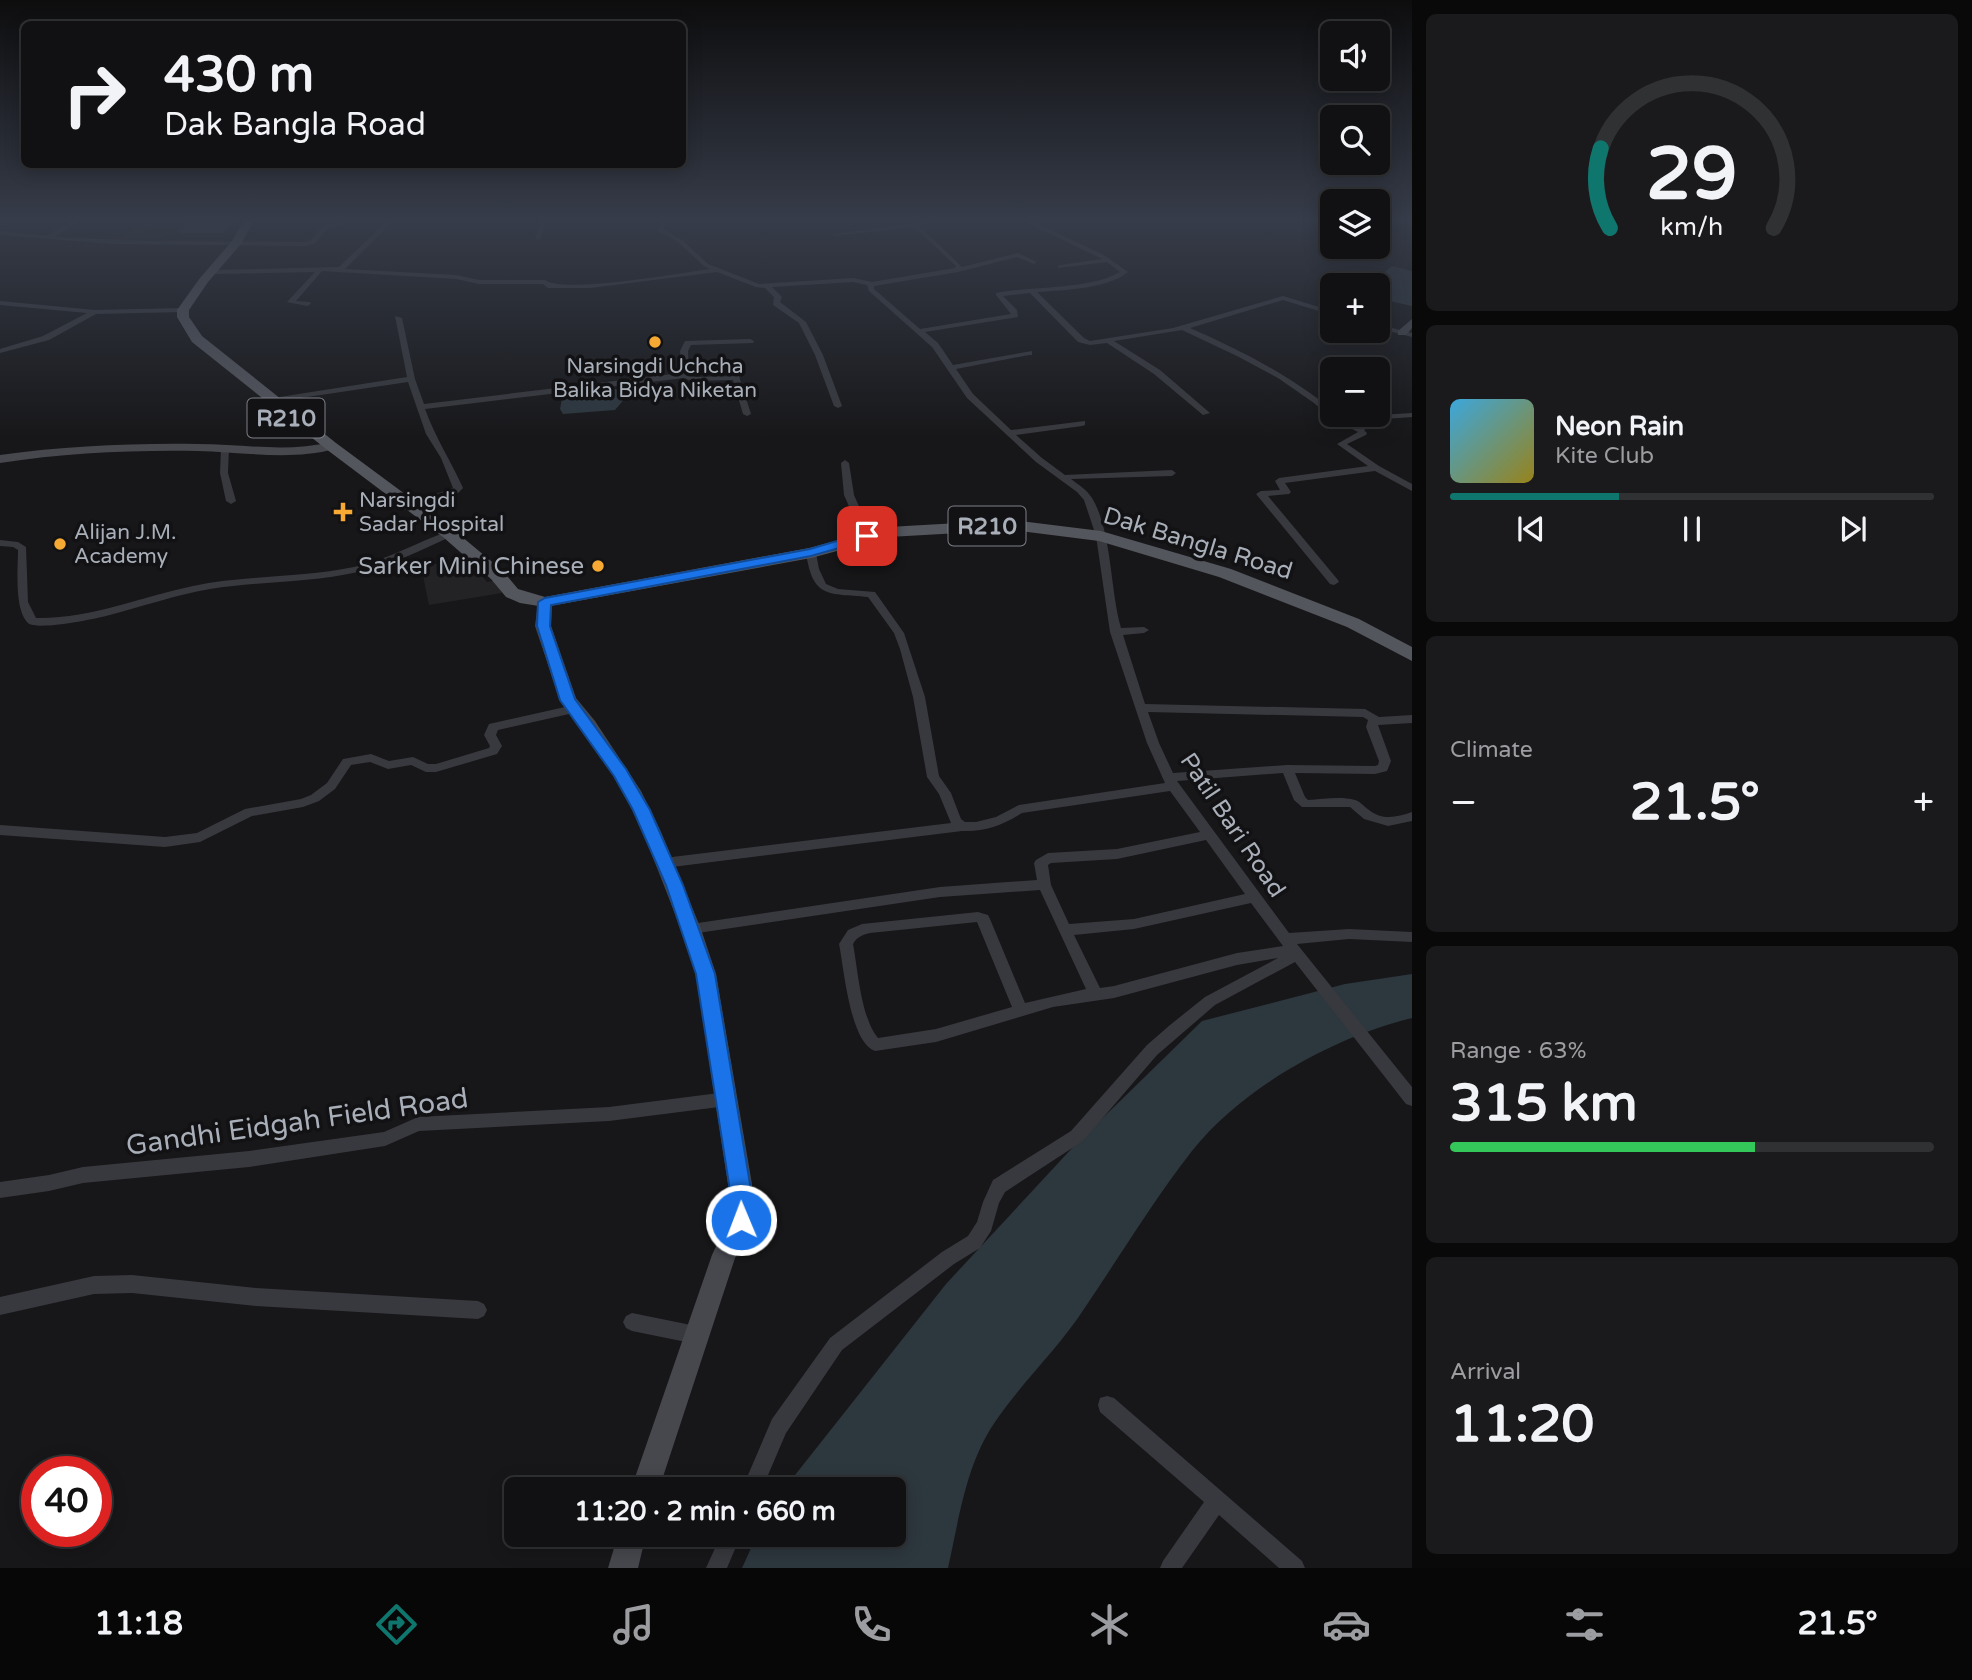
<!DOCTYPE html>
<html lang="en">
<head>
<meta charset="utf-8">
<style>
  body { margin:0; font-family:"Varela Round",sans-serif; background:#1a1a1c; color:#f1f3f6; height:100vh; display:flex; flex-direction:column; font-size:26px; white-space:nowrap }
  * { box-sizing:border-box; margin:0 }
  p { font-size:23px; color:#9c9da0 }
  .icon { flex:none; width:38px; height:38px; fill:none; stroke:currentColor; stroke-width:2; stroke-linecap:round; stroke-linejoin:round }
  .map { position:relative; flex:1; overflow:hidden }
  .side { display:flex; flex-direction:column; gap:14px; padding:14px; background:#09090a; width:560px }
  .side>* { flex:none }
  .banner { position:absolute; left:21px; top:21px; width:665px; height:147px; border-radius:10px; box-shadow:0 4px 18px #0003,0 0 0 2px #303133; background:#111113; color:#f1f3f6; overflow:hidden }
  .fabs { position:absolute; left:1320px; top:21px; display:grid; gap:14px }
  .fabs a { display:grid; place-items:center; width:70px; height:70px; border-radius:10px; background:#111113; box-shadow:0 4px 18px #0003,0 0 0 2px #303133; font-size:35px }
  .speed { position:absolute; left:21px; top:1456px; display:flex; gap:14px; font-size:35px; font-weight:700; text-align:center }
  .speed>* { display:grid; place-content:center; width:91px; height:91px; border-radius:50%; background:#111113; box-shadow:0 4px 18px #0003,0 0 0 2px #303133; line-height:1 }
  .speed .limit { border:10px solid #d22; background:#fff; color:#111 }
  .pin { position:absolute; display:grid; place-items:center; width:60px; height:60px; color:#fff; margin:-30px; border-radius:14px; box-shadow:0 4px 10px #0006 }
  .me { position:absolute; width:77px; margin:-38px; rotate:359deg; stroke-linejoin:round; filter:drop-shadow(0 0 5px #0008) }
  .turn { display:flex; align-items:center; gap:24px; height:147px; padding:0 28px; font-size:32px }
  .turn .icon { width:91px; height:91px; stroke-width:2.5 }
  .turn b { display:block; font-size:49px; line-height:60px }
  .big { font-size:52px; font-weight:700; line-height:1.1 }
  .side .tile { flex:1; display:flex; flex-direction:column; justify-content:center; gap:10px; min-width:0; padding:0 24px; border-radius:10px; background:#1a1a1c }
  .side .dial { align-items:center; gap:0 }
  .dial svg { height:182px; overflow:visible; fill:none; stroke:#303133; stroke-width:7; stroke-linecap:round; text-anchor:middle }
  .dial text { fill:#f1f3f6; stroke:none }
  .song { display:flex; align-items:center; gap:21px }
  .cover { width:84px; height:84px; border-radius:10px; background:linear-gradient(135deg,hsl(200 70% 55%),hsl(50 70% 35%)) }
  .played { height:7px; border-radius:4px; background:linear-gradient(90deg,#0f766e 35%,#303133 35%) }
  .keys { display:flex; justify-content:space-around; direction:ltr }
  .heat { display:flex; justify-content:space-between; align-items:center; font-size:38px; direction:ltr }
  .charge { height:10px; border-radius:5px; background:linear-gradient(90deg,#34c759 63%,#303133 0) }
  .trip { position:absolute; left:504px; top:1477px; width:402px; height:70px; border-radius:10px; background:#111113; box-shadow:0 4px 18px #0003,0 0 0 2px #303133; font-weight:700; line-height:70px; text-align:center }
  .tab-bar { display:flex; height:112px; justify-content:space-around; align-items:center; background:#070708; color:#9c9da0 }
  .tab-bar .icon { width:49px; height:49px }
  .tab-bar .selected { color:#0f766e }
  .tab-bar b { font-size:32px; color:#f1f3f6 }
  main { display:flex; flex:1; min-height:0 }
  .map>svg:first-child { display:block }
</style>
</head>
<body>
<main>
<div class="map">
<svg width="1412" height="1568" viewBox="0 0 1412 1568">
  <rect width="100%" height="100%" fill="#171719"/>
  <!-- built -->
  <g fill="#232326">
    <path d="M142,220H178L173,225H152L144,233L164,234L159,239L123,238Z"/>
    <path d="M468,559L487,582L498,580L502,593L429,605L421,566Z"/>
  </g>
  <!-- water -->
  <g fill="#2d373e">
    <path d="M188,222H231L223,233H178Z"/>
    <path d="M1392,266L1412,271V306L1377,298V285H1369Z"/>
    <path d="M616,389L626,397L615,410L563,414L560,409L562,399L573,393Z"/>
    <path d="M1412,974V1018C1334,1037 1243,1087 1192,1151C1153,1201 1120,1256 1084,1309C1058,1349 1022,1382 995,1422C966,1464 959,1519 948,1568H742L757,1535H894V1489H784L946,1284L1074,1146L1202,1021L1345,984Z"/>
  </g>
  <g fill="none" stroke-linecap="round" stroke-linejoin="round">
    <!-- street -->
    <g fill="#38393e" fill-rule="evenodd">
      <path d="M75,220H82L54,237L152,241L305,242L310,241L324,225L343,223L346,225L328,228L314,244L305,246L114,244L0,235V231L46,236Z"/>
      <path d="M388,220H394L345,269L456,275L479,280H545C565,294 680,273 710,269L704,266L678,242L658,231L662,220H668L663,229L682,240L708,264L759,284L853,278L872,282L955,268L956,266L914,227L835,236L832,234L915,223L928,220H936L919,226L962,267L1018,253L1037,262L1034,264L1017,257L958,272L874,286V289L920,329L1011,314L996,295V293C1031,286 1089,290 1120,272L1107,262L1058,268V266L1060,265L1102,259L1022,220H1029L1104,255L1128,272C1107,289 1064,290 1037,292L1084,338L1090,341L1173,328L1283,296L1332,311V315L1283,300L1190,328C1240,350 1290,375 1332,410V415H1339L1359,426L1380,415L1412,413V417L1385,419L1364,430L1367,433L1366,435L1347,444L1379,466L1412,484V491L1375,471L1285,483L1291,492L1289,494L1268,496L1338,580L1339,582L1334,585L1330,584L1256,494L1261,491L1280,490L1275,481L1279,478L1368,466L1337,444L1358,432L1356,431L1330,417L1314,403L1278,378L1237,356L1182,330L1114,341L1160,370L1210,413L1203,415L1154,374L1107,343L1090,345L1078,342L1030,293L1003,296L1017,310L1018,317L925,332L938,343L953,365L1032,351V355H1029L956,369L973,394L1011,430L1085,421V425L1082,426L1016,435L1042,458L1065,475L1172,470L1176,473L1172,476L1071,479C1079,485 1087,490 1092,498C1112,531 1110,590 1121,628L1144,627L1149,630L1144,633L1123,635L1145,704L1365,709L1379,717L1412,715V723L1378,725L1391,761L1387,771L1375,774L1295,773L1305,797L1308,800C1323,799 1341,796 1355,800C1361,802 1363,806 1369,810C1383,821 1397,817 1412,812V821L1388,826L1364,819L1350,807H1302L1294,800L1283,773L1177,781L1289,933L1349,929L1412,932V942L1349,939L1297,944L1412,1087V1106L1406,1104L1295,962L1215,1005L1157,1055L1083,1141L1005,1192L999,1203L991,1231L980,1248L954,1264L842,1350L786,1433L762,1489H742L772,1419L830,1338L942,1252L968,1236L977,1222L983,1202L993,1180L1071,1131L1147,1045L1170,1025L1205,997L1278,958L1237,965L1114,998L1053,1007L936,1042L875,1051C850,1043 844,968 839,944L848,930L862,924L978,912L988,915L990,919L1025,1003L1086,989L1040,890L940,897L691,934L686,933L684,929L686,925L691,924L940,887L1037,880L1034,863L1036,860L1048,853L1117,849L1200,832L1170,791L1022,813C1003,825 985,832 962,831L664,868L659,866L657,863L659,860L664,858L951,823L939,794L927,777L913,697L900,649L894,633L868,597C828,593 813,599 806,553L811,550L816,553L819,569L826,584L838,589L875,592L904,633L925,697L939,776L951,793L961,819L965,822H976L996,817L1019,805L1165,783L1147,743L1110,632L1096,536L1084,500L1077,492L1036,462L967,398L932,347L869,291L867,285L853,282L772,287L782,297L780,302L806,322L823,355L842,406L838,408L834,406L815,355L799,323L773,305L774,297L765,288L756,287L717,272L590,288H548L543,284H479L456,279L322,271L296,301L310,302L311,304L307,306L287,302L315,272L211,274L208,272L211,270L339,267ZM1148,712L1363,717L1368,720L1366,727L1379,761L1378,765L1375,766L1287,765L1173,773L1159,743ZM1206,840L1245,894L1134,919L1069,924L1051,885L1048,865L1051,863L1117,859ZM1251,903L1283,946L1237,953L1114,986L1100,988L1074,935L1134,929ZM977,922L1012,1007L936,1029L878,1038C861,1018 858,970 853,944C857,937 862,935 870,933Z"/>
      <path d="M540,220H546L541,238L538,240L535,238Z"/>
      <path d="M0,301L95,310L183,308L187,310L183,312L96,314L49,340L0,353V349L43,336L87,313L0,305Z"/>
      <path d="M395,316L402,318L415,379L424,404L681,373L680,351L685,341L750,339L754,341L753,343L691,345L688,351L689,374L694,377L739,376L751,414L747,416L743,414L733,380L692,381L684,378L425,409C435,437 451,461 463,488L458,493L407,510H401V506L453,488L441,458L426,434L408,382L267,403L263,401L267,399L407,377Z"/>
      <path d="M1377,324L1412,333V337L1377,328Z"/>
      <path d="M225,445L229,448L228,473L236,501L231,504L226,501L220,473L221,448Z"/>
      <path d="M845,460L849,463L854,495L872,536L870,538H864L862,536L844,495L841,463Z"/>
      <path d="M449,531L454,534L452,536C422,550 391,565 358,572C310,583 259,581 210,589C175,595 141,607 106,616C94,619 37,631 28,623C14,610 18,568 18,550L13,547L0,546V540L18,542L26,547L28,602L36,618C91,619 140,597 193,586C246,575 301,578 354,567C387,560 417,542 449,531Z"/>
      <path d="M574,705L580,709L578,712L498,730L496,735L502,746L497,754L436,772H426L411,765L388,769L370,762L351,765L335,789L319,801L303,807L252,816L200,842L165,847L0,835V825L165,837L197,833L245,809L301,799L311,795L327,783L343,759L371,754L389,761L413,757L428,764H436L489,748L490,746L484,735L489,724Z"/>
      <path d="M727,1092L733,1094L735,1099L733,1104L727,1106L609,1121L419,1131L385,1146L249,1167L83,1183L49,1191L0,1198V1182L49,1175L83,1167L249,1151L384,1132L418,1117L609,1107Z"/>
      <path d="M132,1275L256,1288L478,1301L484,1304L487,1310L484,1316L478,1319L256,1306L132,1293L94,1294L0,1315V1297L94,1276Z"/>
      <path d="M632,1313L696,1326L702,1329L705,1335L702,1341L696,1344L632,1331L626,1328L623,1322L626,1316Z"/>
      <path d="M1107,1396L1114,1398L1302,1561L1305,1568H1279L1219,1515L1182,1568H1160L1163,1561L1204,1502L1100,1412L1098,1405L1100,1398Z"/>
      <path d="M721,1535H741L727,1568H706Z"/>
    </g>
    <!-- secondary -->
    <g fill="#46484e" fill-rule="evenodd">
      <path d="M1412,319V328L1406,335H1398V331Z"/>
      <path d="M331,442L337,446L335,449C290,461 244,452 197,451C131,450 65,453 0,463V455C66,446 131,443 198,444C242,444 287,453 331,442Z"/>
      <path d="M545,598L552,602L551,626L576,698L595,721L641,791L661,832L701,929L716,974L752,1184L753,1220L735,1258L659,1489H631L712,1255L729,1219L728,1184L696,974L681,929L643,832L624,792L583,729L560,700L535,626L538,602Z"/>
      <path d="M618,1535H646L638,1568H608Z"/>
    </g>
    <!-- primary -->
    <path fill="#54565d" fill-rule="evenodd" d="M244,220H254L241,244L208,282L189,310V317L202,336L336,443L455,531L503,571L518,589L545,597L809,548L888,527L1012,520L1101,531L1231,569L1359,619L1412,647V661L1347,627L1219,577L1099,541L1012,530L889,537L811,558L545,607L520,603L506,597L491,579L443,537L326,449L192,342L177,317V310L200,278L232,241Z"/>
  </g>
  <!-- sky -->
  <linearGradient id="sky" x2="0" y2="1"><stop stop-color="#0d0d0e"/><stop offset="0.5" stop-color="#363c49"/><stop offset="1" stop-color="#363c49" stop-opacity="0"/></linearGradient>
  <rect width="1412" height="439" fill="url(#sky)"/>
  <!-- route -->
  <path fill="#1a73e8" stroke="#114b97" stroke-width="2" d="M867,532L873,536L871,539L811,556L551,605L550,626L575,699L626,769L650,810L683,885L715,974L750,1184L752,1220L748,1228L741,1231L733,1228L730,1220L729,1184L696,974L666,885L633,810L614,776L560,700L537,626L538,602L545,598L810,549Z"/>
  <!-- markers -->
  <g fill="#f6aa33" stroke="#121214" stroke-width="2.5">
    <circle cx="655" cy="342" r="7"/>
    <path d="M339.5 501.5h7v7h7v7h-7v7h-7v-7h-7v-7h7z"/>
    <circle cx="60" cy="544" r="7"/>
    <circle cx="598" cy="566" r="7"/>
  </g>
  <g text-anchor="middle" stroke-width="7" stroke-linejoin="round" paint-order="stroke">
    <!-- far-poi labels -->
    <g font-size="21" fill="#a9afb9" stroke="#121214" text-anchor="start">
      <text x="655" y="373" text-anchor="middle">Narsingdi Uchcha<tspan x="655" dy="24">Balika Bidya Niketan</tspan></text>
      <text x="359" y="507">Narsingdi<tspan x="359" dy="24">Sadar Hospital</tspan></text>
      <text x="74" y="539">Alijan J.M.<tspan x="74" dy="24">Academy</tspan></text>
    </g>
    <!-- shield labels -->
    <g fill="#121214" stroke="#7c8088" stroke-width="2">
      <rect x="247.5" y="398.5" width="77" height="39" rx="5"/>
      <rect x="948.5" y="506.5" width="77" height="39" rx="5"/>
    </g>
    <g font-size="23" font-weight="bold" fill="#a9afb9">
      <text x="286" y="426">R210</text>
      <text x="987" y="534">R210</text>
    </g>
    <!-- street labels -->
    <g font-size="24" fill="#a9afb9" stroke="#121214">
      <text transform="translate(1198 543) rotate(17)" y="8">Dak Bangla Road</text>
      <text transform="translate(1233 825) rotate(56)" y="8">Patil Bari Road</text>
    </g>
    <!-- poi labels -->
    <g font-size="24" fill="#a9afb9" stroke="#121214" text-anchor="end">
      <text x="584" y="574">Sarker Mini Chinese</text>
    </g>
    <!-- near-street labels -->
    <g font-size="28" fill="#a9afb9" stroke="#121214">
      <text transform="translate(297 1121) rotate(-8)" y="10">Gandhi Eidgah Field Road</text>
    </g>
  </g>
</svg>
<div class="fabs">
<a><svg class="icon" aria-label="sound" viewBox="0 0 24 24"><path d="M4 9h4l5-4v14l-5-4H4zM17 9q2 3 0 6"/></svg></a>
<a><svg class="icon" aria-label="search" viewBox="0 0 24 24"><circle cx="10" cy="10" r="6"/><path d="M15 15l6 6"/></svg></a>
<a><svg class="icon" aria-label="layers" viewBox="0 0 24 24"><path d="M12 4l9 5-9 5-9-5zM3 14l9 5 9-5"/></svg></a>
<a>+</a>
<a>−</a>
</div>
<div class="speed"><div class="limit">40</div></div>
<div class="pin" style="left:867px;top:536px;background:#d93025"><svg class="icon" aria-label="arrive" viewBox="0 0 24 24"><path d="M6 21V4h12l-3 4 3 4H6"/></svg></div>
<svg class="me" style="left:741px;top:1220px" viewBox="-20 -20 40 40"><circle r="17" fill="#1a73e8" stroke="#fff" stroke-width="3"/><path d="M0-11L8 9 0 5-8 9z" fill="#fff"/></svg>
<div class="trip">11:20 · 2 min · 660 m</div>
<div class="banner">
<div class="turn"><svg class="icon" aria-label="right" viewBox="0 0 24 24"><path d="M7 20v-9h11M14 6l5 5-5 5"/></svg><div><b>430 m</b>Dak Bangla Road</div></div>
</div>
</div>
<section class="side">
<div class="tile dial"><svg viewBox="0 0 100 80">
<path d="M14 69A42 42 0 1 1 86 69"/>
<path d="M14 69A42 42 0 0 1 10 34" stroke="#0f766e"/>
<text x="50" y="56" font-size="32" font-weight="700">29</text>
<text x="50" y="72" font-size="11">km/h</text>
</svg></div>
<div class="tile">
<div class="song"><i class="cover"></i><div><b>Neon Rain</b><p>Kite Club</p></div></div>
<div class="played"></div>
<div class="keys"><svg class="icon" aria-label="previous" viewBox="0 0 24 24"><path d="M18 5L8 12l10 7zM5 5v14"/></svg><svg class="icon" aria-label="pause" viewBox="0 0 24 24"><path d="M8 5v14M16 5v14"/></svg><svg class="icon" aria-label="next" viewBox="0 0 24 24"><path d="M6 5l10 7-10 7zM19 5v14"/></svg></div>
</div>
<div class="tile"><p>Climate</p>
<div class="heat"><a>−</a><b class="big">21.5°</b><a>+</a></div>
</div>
<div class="tile"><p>Range · 63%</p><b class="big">315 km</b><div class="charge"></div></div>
<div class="tile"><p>Arrival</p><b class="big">11:20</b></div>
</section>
</main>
<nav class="tab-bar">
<b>11:18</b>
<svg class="icon selected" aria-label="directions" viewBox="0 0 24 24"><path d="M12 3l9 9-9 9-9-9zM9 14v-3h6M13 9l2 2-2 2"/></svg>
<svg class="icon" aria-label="music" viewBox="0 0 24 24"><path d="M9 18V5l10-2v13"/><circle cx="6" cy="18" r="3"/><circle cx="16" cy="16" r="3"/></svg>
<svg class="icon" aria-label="phone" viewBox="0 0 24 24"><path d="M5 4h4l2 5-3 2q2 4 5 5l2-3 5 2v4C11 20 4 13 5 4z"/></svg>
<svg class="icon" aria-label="climate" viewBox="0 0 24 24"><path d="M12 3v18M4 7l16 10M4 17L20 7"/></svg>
<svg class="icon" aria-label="car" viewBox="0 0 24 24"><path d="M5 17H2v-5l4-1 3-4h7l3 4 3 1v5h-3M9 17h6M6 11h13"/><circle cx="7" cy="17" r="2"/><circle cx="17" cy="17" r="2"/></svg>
<svg class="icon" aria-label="filters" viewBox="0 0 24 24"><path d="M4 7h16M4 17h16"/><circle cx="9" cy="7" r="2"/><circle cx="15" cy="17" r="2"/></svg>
<b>21.5°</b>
</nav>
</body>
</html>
